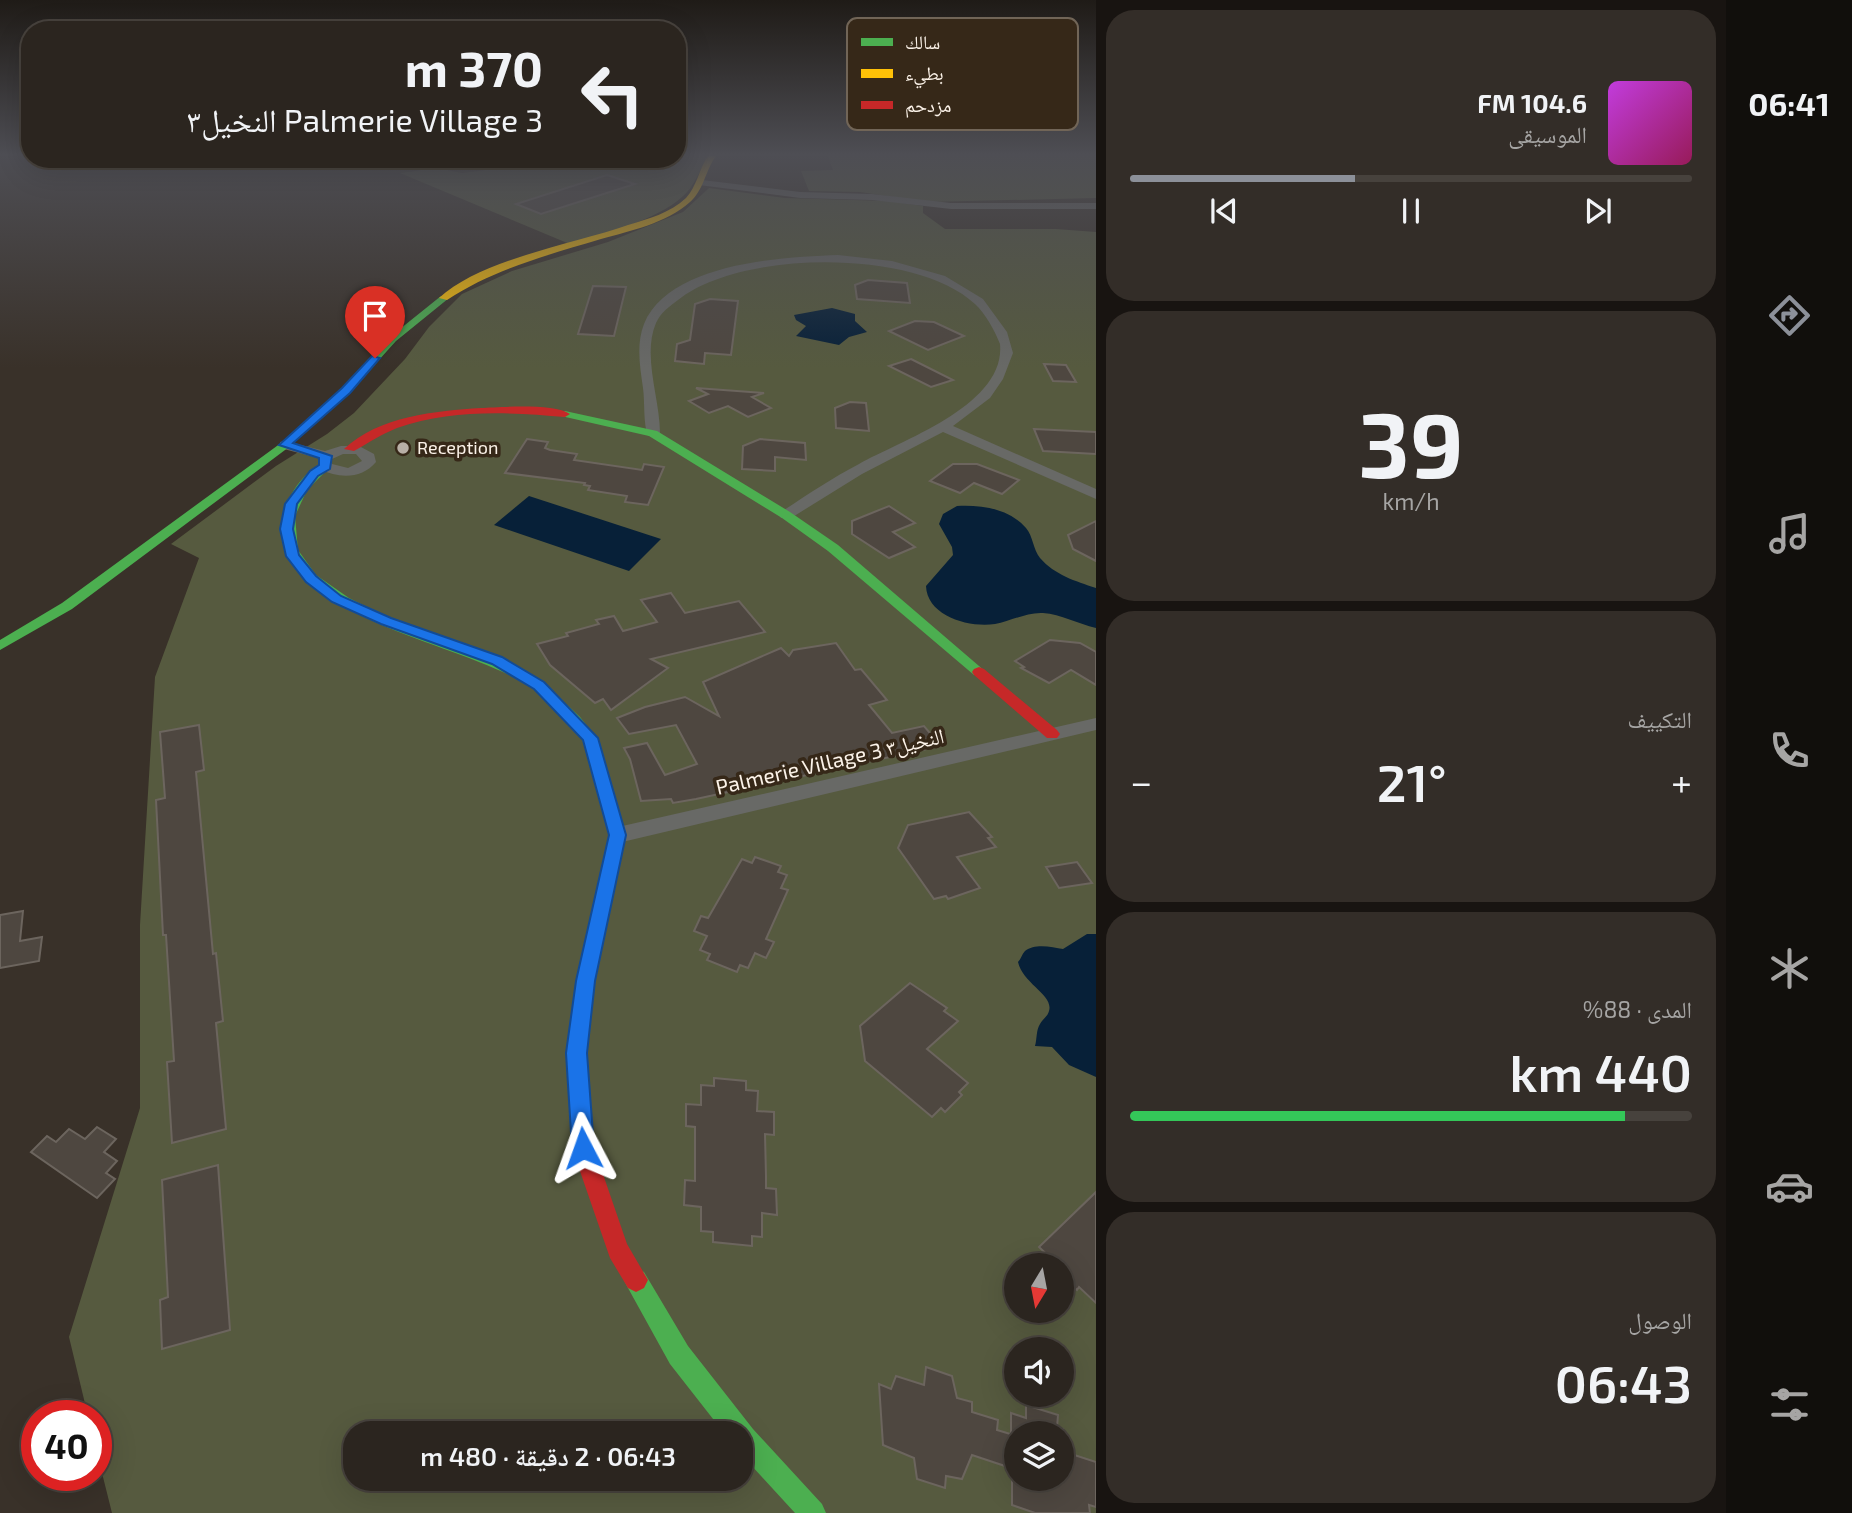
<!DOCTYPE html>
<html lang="ar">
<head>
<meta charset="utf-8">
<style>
  body { margin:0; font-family:"Exo 2","Noto Naskh Arabic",sans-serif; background:#332d28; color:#f1f3f6; direction:rtl; height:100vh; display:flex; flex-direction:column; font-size:26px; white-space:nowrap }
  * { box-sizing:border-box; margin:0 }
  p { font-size:23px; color:#a6a5a4 }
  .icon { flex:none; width:38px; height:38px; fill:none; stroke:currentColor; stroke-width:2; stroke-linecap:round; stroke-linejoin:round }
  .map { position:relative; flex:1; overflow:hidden; direction:ltr }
  .side { display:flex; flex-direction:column; gap:10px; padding:10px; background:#181411; width:630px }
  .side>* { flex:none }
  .guide { position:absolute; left:21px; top:21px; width:665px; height:147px; border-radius:28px; box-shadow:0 7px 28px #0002,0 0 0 2px #47423d; direction:rtl; background:#2b251f; color:#f1f3f6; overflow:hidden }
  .needle { width:46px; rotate:190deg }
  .buttons { position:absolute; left:1004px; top:1253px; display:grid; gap:14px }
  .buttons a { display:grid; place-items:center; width:70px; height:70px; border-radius:50%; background:#2b251f; box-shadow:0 7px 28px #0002,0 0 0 2px #47423d; font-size:35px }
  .speed { position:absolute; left:21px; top:1400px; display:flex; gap:14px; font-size:35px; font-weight:700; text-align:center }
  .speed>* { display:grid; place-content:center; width:91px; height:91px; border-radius:50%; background:#2b251f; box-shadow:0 7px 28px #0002,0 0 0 2px #47423d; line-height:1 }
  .speed .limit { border:10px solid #d22; background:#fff; color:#111 }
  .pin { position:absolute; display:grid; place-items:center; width:60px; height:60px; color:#fff; margin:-72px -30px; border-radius:50% 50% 50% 0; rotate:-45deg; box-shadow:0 0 7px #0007 }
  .pin .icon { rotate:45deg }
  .me { position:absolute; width:77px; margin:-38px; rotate:356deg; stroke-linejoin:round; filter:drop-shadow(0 0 5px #0008) }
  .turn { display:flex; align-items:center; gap:24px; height:147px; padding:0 28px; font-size:32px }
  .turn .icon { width:91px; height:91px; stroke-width:2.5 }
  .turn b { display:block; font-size:49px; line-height:60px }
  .big { font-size:52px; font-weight:600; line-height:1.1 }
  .side .widget { flex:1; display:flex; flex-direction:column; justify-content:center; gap:10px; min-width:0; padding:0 24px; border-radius:28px; background:#332d28 }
  .side .dial { align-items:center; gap:0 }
  .dial b { font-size:91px; line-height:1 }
  .song { display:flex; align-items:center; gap:21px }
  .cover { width:84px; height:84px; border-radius:10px; background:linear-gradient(135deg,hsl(290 70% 55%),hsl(330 70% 35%)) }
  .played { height:7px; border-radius:4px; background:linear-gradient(90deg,#8c9099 40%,#47423d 40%) }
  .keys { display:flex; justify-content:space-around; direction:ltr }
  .heat { display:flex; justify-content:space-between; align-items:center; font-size:38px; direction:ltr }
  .charge { height:10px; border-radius:5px; background:linear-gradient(90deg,#34c759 88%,#47423d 0) }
  .trip { position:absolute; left:343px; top:1421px; width:410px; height:70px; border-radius:28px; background:#2b251f; box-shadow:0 7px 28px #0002,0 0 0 2px #47423d; font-weight:600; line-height:70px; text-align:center; direction:rtl }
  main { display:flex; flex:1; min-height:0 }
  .dock { display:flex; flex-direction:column; width:126px; justify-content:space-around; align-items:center; background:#110f0c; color:#a6a5a4 }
  .dock .icon { width:49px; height:49px }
  .dock .selected { color:#8c9099 }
  .dock b { font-size:32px; color:#f1f3f6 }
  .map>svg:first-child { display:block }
</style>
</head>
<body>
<main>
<nav class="dock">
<b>06:41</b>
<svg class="icon selected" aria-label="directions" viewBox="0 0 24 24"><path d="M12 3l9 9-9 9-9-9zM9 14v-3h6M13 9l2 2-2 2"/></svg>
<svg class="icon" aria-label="music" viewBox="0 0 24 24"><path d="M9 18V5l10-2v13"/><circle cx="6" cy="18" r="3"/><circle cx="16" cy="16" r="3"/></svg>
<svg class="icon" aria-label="phone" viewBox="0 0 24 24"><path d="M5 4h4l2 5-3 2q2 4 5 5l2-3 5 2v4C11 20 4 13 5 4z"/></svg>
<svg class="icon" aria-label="climate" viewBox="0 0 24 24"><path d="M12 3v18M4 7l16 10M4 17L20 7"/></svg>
<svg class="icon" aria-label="car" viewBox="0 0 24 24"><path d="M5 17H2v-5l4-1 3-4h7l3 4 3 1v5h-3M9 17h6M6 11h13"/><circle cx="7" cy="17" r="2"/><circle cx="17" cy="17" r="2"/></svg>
<svg class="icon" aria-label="filters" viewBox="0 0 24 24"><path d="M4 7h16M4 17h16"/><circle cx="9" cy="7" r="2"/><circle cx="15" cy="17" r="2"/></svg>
</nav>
<section class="side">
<div class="widget">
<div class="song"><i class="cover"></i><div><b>104.6 FM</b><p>الموسيقى</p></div></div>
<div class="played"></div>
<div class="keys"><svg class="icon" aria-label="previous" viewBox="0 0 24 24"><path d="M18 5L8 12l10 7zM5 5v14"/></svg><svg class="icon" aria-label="pause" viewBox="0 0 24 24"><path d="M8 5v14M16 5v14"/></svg><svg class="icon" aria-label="next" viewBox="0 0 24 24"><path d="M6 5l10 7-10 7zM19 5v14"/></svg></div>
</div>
<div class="widget dial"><b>39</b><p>km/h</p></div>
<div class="widget"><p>التكييف</p>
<div class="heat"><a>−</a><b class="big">21°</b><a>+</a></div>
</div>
<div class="widget"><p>المدى · 88%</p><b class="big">440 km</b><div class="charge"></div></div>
<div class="widget"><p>الوصول</p><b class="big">06:43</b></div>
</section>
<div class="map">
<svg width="1096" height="1513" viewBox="0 0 1096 1513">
  <rect width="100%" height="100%" fill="#393129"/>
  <!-- green -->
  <g fill="#565a3f" fill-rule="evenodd">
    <path d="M677,156H708C700,170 694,187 682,197C657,220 604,233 572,245L400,173L437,168L462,173L572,159H677Z"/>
    <path d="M828,156H1096V198L927,202L860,192L809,191L801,171L833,170Z"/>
    <path d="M709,188L785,198L888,201L923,206V213L945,229H1056L1096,232V1513H112L96,1449V1416H88L69,1337L140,1108V925L155,677L199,558L171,544L276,466L327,434L354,413L405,359L429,327L462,294L512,271L608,242L683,212ZM1017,1265H1062V1311H1017ZM1017,1349H1062V1395H1017ZM355,1433H740V1479H355ZM1017,1433H1062V1479H1017Z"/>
  </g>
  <!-- water -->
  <g fill="#072038">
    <path d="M832,308L855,314V321L867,332L849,337L839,345L796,336L806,326L796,320L794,315Z"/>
    <path d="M529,496L661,539L629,571L494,525Z"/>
    <path d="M957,506C982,505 1008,508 1026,528C1033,536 1033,549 1040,558C1055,575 1075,581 1096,588V628C1078,624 1061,614 1043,613C1027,612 1011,621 995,624C969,628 927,616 926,586L953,555L952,547L939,524L943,514Z"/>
    <path d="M1087,934H1096V1077L1069,1065L1052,1047L1035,1046C1037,1039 1036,1030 1040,1024C1042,1020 1048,1016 1049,1011C1054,995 1023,984 1018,962C1021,959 1022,954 1025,951C1035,943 1052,947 1063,949Z"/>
  </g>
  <!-- building -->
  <g fill="#4e4740" stroke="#6c655e" stroke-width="2">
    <path d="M607,175L635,184L541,214L516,204Z"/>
    <path d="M868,280L907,283L910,303L857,299L855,285Z"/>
    <path d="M593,286L626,287L614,336L578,334Z"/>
    <path d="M710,299L738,301L731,355L705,353L704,364L675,361L677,344L690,340L695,304Z"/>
    <path d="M915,321L934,322L964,336L928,350L889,331Z"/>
    <path d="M911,359L953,380L931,387L889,366Z"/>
    <path d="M1044,364L1066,365L1076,382L1053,381Z"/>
    <path d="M696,388L764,393L752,397L771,408L748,417L728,406L709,413L689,401L708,394Z"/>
    <path d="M850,402L866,403L869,431L836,428L835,408Z"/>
    <path d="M1034,429L1096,432V454L1043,451Z"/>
    <path d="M527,439L548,442L545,448L550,450L577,454L574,460L642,470L644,464L664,467L648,505L625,502L627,496L588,490L590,486L584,485L585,483L505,473Z"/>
    <path d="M760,439L805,443L806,460L775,457V471L742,469L743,446Z"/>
    <path d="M953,464H977L1019,480L1002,494L974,483L960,493L930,481Z"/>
    <path d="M889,506L915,523L893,532L915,547L889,558L852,534V521Z"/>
    <path d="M1096,521V561L1073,549L1068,535Z"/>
    <path d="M671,593L685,613L739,601L765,632L651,659L668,668L611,710L603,699L595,703L550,665L537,644L568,636L566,633L599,624L596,620L614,616L623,631L657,622L641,600Z"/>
    <path d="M1050,640L1080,643L1096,652V685L1071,670L1049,683L1021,668L1024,667L1015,661Z"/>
    <path d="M836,643L855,670L861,669L887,700L869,705L892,733L924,726L941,746L696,799L673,803L671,799L641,801L630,759L624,748L647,743L665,775L697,764L676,725L629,734L617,718L645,707L685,697L719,716L703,682L781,648L789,656L793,650Z"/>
    <path d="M199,725L204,770L196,772L213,954L216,953L223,1021L216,1023L226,1129L172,1143L167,1062L174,1061L166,935H163L156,800L165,798L160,732Z"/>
    <path d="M969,812L992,837L988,838L996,847L957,857L980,888L948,899L946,896L934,899L898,848L908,825Z"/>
    <path d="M755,857L781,866L778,872L787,875L781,888L788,890L766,939L774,942L766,958L755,953L748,968L740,965L737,972L707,960L710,954L700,950L707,936L694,931L701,916L708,918L742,859L752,863Z"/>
    <path d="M1077,862L1092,883L1059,888L1046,867Z"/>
    <path d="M23,911L20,941L42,937L39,961L0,968V915Z"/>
    <path d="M910,983L947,1008L944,1011L958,1021L927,1049L968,1083L959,1092L962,1095L945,1112L941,1108L932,1117L865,1061L860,1026Z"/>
    <path d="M714,1078L746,1081V1090L758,1091L757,1111L774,1112V1135L765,1134L766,1176V1188L776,1189L777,1215L762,1213V1237L752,1236V1246L713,1242V1232L701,1231V1207L684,1205L685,1180L695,1181V1127L686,1126V1104L701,1105V1085L714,1086Z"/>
    <path d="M97,1127L116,1139L104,1152L117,1161L106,1173L115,1179L97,1198L31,1152L47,1136L56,1142L69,1129L85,1139Z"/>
    <path d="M218,1165L230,1330L162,1349L160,1300L168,1297L162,1180Z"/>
    <path d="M1096,1192V1303L1079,1287L1077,1290L1062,1276V1265H1058L1039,1247Z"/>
    <path d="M926,1367L952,1376L957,1398L972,1402V1412L998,1420L997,1430L1017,1436V1470L972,1455L962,1479L946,1476L945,1488L917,1479L914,1458L883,1445L879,1384L891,1389L896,1376L924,1385Z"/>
    <path d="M1026,1405L1058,1415L1057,1428L1063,1429L1062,1433H1011V1413L1026,1418Z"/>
    <path d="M1062,1451L1096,1462V1507L1089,1505L1090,1513H1035L1012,1505V1479H1062Z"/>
  </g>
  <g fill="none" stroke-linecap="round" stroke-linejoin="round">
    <!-- street -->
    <g fill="#686966" fill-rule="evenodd">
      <path d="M702,180L800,192L872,194L951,203H1096V209H951L872,200L800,198L699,185L697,183Z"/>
      <path d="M838,255L892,261L945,276L983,299L1007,332L1013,353L1003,379L990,398L953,426L1096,489V499L943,432L862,474L791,518H781L779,515L781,512C807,495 832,478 859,464C902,440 1006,405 1000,344C995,331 985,313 975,304C915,248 740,250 678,300C669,307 661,312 656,323C642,356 660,398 660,433L658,436H648C643,423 645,403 643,388C640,367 636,344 644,324C669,263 782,257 838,255Z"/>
      <path d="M285,441L325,451L341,446H359L374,454L376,462C362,479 339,479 320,469L318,458L280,448V442ZM343,454H356L362,461L348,468L332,464V459Z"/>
      <path d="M1096,718V730L618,843L611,840L608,835L611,830L618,827Z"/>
    </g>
    <!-- fast -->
    <g fill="#4caf50" fill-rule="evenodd">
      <path d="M441,296L449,298L396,341L350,392L289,447L72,609L0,650V640L62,603L281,443L342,388L390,337Z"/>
      <path d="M565,411L657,431L790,512L838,545L986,672L984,675H974L828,551L782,518L649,436L561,416L560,414Z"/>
      <path d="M325,463L331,466L307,490L295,516L298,550L316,575L349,598L389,618L516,666L544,683L580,717L598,740L618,807L616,811H604L602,807C596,786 594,760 582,740C572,723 551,702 535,690C471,643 290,623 284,531C283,524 282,517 285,510C290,492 306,469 325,463Z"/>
      <path d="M636,1268L644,1272L688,1346L753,1429L822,1504L826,1513H795L740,1453V1433H724L670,1364L628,1288L624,1280L628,1272Z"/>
    </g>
    <!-- slow -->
    <path fill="#ffc107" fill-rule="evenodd" d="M708,156H716C705,171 704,190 690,202C667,223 630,231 601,239C548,255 494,269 447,300L439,298C481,259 574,244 628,225C648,219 670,213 686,198C697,186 699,169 708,156Z"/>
    <!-- jam -->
    <g fill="#c62828" fill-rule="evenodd">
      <path d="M481,408C502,407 554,403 570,414L565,417C510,412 450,409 397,428C382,434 368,443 354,451L344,449C379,416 436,411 481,408Z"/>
      <path d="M979,667L984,669L1057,730L1060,734L1057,738H1047L974,675L972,672L974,669Z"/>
      <path d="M610,801L616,803L626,835L595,980L587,1053L594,1148L627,1244L648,1280L644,1288L636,1292L628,1288L610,1258L572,1148L567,1053L577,980L610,835L602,807L604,803Z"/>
    </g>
  </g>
  <!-- sky -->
  <linearGradient id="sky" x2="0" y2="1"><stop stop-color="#1f1b17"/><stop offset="0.42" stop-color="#4e4e54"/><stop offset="1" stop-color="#4e4e54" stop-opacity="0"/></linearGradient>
  <rect width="1096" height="368" fill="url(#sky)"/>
  <!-- route -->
  <path fill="#1a73e8" stroke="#114b97" stroke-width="2" d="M372,356L380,358L350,393L293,443L332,456L330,469L318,476L297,504L293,529L299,555L316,576L341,596L391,618L502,657L544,682L598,738L626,835L595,981L587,1053L594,1148L591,1156L583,1159L575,1156L572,1148L566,1053L576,981L609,835L583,740L534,689L492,664L381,624L332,602L306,582L286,556L280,529L285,504L310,471L319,465V458L279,445L342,388Z"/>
  <!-- markers -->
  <circle fill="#b8afa6" stroke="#362818" stroke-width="2.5" cx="403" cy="448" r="7"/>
  <g text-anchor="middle" stroke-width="7" stroke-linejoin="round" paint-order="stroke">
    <!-- far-poi labels -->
    <g font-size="18" fill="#fcf3e9" stroke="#362818" text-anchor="start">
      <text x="417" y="454">Reception</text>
    </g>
    <!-- street labels -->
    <g font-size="21" fill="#fcf3e9" stroke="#362818">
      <text transform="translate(830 762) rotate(-13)" y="7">Palmerie Village 3 النخيل٣</text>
    </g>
  </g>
  <!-- legend -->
  <rect x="847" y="18" width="231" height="112" rx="10" fill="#362818" stroke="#716557" stroke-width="2"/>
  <rect x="861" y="38" width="32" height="8" fill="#4caf50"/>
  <rect x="861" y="69" width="32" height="9" fill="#ffc107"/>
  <rect x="861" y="101" width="32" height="8" fill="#c62828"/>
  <g font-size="19" fill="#fcf3e9">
    <text x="905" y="49">سالك</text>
    <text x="905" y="80">بطيء</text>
    <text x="905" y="112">مزدحم</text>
  </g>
</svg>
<div class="buttons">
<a><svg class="needle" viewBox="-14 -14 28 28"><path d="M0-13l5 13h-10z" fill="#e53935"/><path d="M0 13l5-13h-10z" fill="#a6a5a4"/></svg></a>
<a><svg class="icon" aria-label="sound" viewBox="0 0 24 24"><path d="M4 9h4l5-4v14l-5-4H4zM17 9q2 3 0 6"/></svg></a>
<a><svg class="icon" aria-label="layers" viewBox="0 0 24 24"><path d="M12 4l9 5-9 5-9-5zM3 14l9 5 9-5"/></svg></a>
</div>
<div class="speed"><div class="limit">40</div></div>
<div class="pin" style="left:375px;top:358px;background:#d93025"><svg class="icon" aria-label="arrive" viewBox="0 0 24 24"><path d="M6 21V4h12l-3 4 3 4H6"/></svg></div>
<svg class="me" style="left:583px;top:1148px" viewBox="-20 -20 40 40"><path d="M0-17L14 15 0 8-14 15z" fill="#1a73e8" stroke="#fff" stroke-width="4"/></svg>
<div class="trip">06:43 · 2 دقيقة · 480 m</div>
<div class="guide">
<div class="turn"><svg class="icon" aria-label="left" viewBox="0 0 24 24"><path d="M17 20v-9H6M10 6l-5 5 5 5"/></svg><div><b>370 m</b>Palmerie Village 3 النخيل٣</div></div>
</div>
</div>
</main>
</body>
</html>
